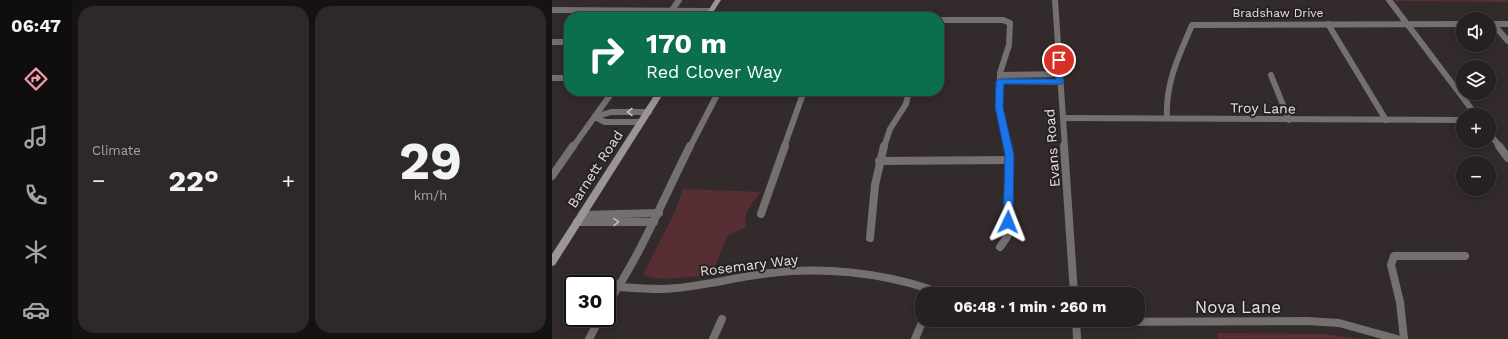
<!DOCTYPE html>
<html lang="en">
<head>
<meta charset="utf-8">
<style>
  body { margin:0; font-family:"Work Sans",sans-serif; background:#2e2829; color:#f1f3f6; height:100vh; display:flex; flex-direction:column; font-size:15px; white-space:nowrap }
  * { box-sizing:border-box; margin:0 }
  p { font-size:13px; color:#a4a3a5 }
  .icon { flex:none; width:22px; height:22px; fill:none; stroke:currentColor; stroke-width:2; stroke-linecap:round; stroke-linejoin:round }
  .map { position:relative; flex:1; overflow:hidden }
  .drawer { display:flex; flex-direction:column; gap:6px; padding:6px; background:#151212; width:480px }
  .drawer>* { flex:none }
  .top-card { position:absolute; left:12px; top:12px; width:380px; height:84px; border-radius:16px; box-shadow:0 2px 10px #0003,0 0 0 1px #423e3e; background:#0b6e4f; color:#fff; overflow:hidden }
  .controls { position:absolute; left:904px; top:12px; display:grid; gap:8px }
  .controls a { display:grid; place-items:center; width:40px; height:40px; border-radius:50%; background:#262020; box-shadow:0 2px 10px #0003,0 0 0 1px #423e3e; font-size:20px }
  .speed { position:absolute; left:12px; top:275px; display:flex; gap:8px; font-size:20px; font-weight:700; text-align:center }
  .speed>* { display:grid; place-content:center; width:52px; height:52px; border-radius:50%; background:#262020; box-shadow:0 2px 10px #0003,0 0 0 1px #423e3e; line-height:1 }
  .speed .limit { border:2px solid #111; border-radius:6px; background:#fff; color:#111 }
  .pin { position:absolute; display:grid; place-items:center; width:34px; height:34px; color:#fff; margin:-17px; border:2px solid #fff; border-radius:50%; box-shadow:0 1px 4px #0007 }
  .me { position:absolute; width:44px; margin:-22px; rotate:2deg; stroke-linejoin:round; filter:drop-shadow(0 0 3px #0008) }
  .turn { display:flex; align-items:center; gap:14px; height:84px; padding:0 16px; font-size:18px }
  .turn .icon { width:52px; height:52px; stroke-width:2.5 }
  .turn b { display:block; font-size:28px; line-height:34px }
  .big { font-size:30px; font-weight:700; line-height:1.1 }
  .drawer .widget { flex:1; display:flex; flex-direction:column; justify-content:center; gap:6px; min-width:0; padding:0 14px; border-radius:16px; background:#2e2829 }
  .drawer .dial { align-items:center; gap:0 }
  .dial b { font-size:52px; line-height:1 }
  .heat { display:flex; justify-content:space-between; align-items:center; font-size:22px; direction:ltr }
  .drawer .tiles { flex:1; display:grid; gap:6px; grid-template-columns:repeat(2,1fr) }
  .trip { position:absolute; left:363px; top:287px; width:230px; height:40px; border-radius:16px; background:#262020; box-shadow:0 2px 10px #0003,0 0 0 1px #423e3e; font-weight:700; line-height:40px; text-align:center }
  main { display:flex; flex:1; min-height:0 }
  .tab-bar { display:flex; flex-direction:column; width:72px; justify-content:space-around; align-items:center; background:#0f0d0d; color:#a4a3a5 }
  .tab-bar .icon { width:28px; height:28px }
  .tab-bar .selected { color:#f39aa8 }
  .tab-bar b { font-size:18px; color:#f1f3f6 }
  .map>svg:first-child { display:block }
</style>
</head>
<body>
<main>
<nav class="tab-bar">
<b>06:47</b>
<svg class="icon selected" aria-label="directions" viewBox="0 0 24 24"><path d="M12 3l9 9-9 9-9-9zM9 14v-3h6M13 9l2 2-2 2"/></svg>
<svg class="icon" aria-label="music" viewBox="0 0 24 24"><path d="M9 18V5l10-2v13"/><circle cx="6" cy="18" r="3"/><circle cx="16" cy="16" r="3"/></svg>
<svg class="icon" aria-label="phone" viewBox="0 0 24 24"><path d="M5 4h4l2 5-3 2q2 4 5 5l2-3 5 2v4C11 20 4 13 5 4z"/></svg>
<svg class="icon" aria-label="climate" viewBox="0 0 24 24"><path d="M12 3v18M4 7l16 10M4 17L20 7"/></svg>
<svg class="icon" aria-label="car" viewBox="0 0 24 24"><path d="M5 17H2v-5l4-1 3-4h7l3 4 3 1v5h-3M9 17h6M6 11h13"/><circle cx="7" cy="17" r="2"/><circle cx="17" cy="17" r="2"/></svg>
</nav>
<section class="drawer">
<div class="tiles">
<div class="widget"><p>Climate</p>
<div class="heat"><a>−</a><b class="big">22°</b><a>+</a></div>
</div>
<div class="widget dial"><b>29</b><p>km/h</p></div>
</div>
</section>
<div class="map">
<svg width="956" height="339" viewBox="0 0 956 339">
  <rect width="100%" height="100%" fill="#322a2b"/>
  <!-- green -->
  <g fill="#582e35">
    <path d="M843,0H956V2L844,1Z"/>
    <path d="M131,189L209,192C202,201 189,214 194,227L175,236L160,274C141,276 107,283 91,274L122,214Z"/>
    <path d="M665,333L773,334L808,339H666Z"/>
  </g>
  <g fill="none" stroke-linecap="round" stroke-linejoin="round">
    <!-- street-far1 -->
    <g stroke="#747070" stroke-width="6">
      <path d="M503,0L513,147"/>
      <path d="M837,0L924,115"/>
      <path d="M0,10L159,11"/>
      <path d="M115,17L127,0"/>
      <path d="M387,20H451L458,23L457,45L448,73L447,107L456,147"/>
      <path d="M776,24L834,120"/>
      <path d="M938,24H956"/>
      <path d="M941,24L956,41"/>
      <path d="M0,42H17"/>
      <path d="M448,75L508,74"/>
      <path d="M719,75L737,120"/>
      <path d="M0,78H17"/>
      <path d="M448,81L509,82"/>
      <path d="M43,117L59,112H97"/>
      <path d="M43,117L53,122H90"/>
      <path d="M511,118L911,120"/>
      <path d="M615,118C613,84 627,55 640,25L911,24"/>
      <path d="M937,133L948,147"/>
      <path d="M21,147L61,91"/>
      <path d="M138,147L167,91"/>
      <path d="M232,147L252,91"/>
      <path d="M332,147L338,129L354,104L357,91"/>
    </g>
    <!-- street -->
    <g stroke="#747070" stroke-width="8">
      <path d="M512,146L522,294"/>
      <path d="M947,146L956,158"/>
      <path d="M327,161L458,160"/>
      <path d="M0,176L21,146"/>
      <path d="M209,214L233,146"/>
      <path d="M30,215L107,213"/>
      <path d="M25,222H102"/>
      <path d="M318,238L323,185L332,146"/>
      <path d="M448,247L455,237L458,155L456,146"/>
      <path d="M67,287C81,288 95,289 110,289C146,288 182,277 218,273C270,267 327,272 377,289L378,294"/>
      <path d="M55,304C89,255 111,199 138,146"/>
      <path d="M524,320L525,339"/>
      <path d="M524,322L755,321L787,323L845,339"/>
      <path d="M37,339L48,318"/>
      <path d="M161,339L170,319"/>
      <path d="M363,339L371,320"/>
      <path d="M852,339L848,302L839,265L842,256H913"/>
    </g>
    <!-- secondary -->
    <g fill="#9c9596" fill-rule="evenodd">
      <path d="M163,0H169L158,17H152Z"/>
      <path d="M105,91H113L3,265L0,266V254Z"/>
    </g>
  </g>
  <!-- one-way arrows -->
  <defs><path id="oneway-chevron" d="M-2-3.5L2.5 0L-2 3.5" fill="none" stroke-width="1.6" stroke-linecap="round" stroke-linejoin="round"/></defs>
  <g stroke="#c3bebe">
    <use href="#oneway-chevron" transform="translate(78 112) rotate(180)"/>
    <use href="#oneway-chevron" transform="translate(64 222) rotate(-1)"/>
  </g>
  <!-- route -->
  <path fill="#1a73e8" stroke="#114b97" d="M507,57L511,60V84H452L451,107L462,155L461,222L459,225L456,226L452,225L451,222L453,155L443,107L444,81L448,79H504L503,60Z"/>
  <g text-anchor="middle" stroke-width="4" stroke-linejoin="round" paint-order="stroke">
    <!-- far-street labels -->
    <g font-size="12" fill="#e5e0e0" stroke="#282121">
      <text x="726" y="17">Bradshaw Drive</text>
    </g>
    <!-- street labels -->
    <g font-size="14" fill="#e5e0e0" stroke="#282121">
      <text transform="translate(711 108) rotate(1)" y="5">Troy Lane</text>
      <text transform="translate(500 148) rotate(-94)" y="5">Evans Road</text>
      <text transform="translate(43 169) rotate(-57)" y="5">Barnett Road</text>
      <text transform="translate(197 265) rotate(-7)" y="5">Rosemary Way</text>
    </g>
    <!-- near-street labels -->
    <g font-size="17" fill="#e5e0e0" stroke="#282121">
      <text x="686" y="313">Nova Lane</text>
    </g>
  </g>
</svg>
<div class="controls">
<a><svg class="icon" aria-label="sound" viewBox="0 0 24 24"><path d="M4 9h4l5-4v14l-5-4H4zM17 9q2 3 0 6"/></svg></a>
<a><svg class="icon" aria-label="layers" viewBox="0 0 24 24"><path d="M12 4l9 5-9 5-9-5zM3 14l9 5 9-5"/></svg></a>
<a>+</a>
<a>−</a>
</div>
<div class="speed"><div class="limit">30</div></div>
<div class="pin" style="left:507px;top:60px;background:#d93025"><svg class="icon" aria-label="arrive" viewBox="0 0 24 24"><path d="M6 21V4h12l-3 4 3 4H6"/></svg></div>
<svg class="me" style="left:456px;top:222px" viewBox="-20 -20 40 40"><path d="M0-17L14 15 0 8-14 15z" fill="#1a73e8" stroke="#fff" stroke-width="4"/></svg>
<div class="trip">06:48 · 1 min · 260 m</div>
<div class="top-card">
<div class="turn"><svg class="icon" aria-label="right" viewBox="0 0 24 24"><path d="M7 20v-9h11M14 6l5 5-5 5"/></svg><div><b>170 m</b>Red Clover Way</div></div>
</div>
</div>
</main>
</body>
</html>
